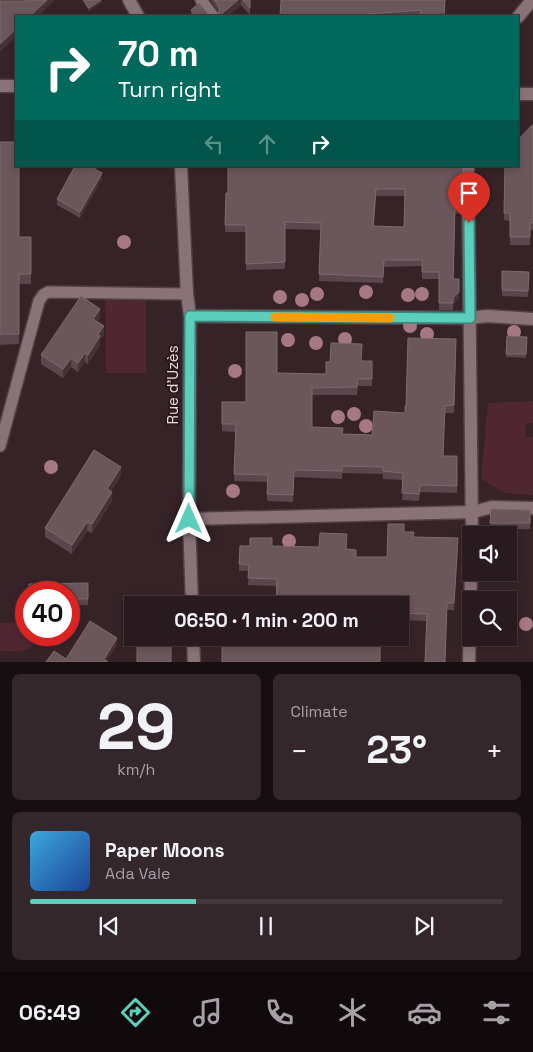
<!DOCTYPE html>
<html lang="en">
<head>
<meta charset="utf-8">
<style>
  body { margin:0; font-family:"Space Grotesk",sans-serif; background:#34272b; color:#f1f3f6; height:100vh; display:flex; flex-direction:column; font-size:19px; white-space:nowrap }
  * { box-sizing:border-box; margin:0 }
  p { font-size:16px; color:#a5a1a4 }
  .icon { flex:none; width:28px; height:28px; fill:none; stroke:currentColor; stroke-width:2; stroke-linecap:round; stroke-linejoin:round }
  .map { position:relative; height:662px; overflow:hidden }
  .side { display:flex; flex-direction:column; gap:12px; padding:12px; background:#160e10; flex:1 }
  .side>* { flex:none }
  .hud { position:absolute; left:15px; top:15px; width:504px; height:152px; border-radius:0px; box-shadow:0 2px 8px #0003,0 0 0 1px #44383c; background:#00695c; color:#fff; overflow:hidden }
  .fabs { position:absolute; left:462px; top:526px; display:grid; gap:10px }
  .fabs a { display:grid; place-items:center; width:55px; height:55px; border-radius:0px; background:#281a1e; box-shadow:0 2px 8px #0003,0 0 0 1px #44383c; font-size:25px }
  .speed { position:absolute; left:15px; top:581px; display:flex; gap:10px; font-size:25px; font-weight:700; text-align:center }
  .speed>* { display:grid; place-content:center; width:65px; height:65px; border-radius:50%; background:#281a1e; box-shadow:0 2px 8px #0003,0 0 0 1px #44383c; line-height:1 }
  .speed .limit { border:8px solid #d22; background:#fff; color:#111 }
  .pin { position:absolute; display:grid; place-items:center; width:42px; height:42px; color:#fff; margin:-51px -21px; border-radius:50% 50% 50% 0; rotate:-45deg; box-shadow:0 0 5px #0007 }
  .pin .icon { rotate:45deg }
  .me { position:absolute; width:55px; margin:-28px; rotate:0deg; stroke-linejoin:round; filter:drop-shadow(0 0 4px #0008) }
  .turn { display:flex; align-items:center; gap:18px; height:105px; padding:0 20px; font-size:22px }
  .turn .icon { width:65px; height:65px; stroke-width:2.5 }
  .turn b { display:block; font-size:35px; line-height:42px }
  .lanes { display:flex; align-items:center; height:48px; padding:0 20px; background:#0003; justify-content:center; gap:25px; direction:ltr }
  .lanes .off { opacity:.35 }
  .big { font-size:38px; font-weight:600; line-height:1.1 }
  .side .tile { flex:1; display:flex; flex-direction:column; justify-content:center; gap:8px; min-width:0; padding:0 18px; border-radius:8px; background:#34272b }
  .side .dial { align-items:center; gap:0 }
  .dial b { font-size:65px; line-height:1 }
  .song { display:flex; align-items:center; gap:15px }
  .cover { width:60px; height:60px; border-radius:8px; background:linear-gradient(135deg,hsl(200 70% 55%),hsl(220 70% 35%)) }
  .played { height:5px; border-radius:2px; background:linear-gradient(90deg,#5bcebc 35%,#44383c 35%) }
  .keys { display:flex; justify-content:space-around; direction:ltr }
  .heat { display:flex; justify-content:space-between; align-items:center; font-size:28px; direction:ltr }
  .side .tiles { flex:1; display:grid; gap:12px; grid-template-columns:1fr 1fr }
  .tile:last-child { grid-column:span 2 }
  .trip { position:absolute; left:124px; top:596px; width:285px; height:50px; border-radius:0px; background:#281a1e; box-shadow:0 2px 8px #0003,0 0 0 1px #44383c; font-weight:600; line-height:50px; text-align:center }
  .menu { display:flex; height:80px; justify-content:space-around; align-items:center; background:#100a0c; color:#a5a1a4 }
  .menu .icon { width:35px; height:35px }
  .menu .current { color:#5bcebc }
  .menu b { font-size:22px; color:#f1f3f6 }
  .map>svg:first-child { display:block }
</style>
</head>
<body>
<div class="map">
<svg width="533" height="662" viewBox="0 0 533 662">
  <rect width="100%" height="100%" fill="#362328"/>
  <!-- green -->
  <g fill="#502633">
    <path d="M146,292V373H106L105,293Z"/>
    <path d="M533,401V423H526L525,437H533V495L505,493L481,479L488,403Z"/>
    <path d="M26,622V635H39C34,654 16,651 0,651V623Z"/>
  </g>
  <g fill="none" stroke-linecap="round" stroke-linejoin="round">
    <!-- lane casing -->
    <g stroke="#514146" stroke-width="14">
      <g id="lane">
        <path d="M201,0L213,16"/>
        <path d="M0,446L39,301L43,295L48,292L187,294"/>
      </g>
    </g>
    <!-- street casing -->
    <g stroke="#514146" stroke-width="15">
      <g id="street">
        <path d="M518,17L532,0"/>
        <path d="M468,166L472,535"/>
        <path d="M190,316L470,318L487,316L533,319"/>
        <path d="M189,519L473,512L492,507L533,508"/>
        <path d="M469,662L471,572"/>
      </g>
    </g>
    <!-- secondary casing -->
    <g stroke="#514146" stroke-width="15">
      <g id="secondary">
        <path d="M129,0L138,16"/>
        <path d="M0,86H16"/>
        <path d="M518,94H533"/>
        <path d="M181,166L187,294L190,316L189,519L192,605"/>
        <path d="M193,638L194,662"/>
      </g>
    </g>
    <!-- lane -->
    <use href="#lane" stroke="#8a7378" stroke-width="11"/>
    <!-- street -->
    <use href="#street" stroke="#8a7378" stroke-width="12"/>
    <!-- secondary -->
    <use href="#secondary" stroke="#8a7378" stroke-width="12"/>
  </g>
  <!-- trees -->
  <g fill="#a57884">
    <circle cx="124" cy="242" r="7"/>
    <circle cx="366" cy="292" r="7"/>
    <circle cx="317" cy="294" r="7"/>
    <circle cx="422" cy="294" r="7"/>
    <circle cx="408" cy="295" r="7"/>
    <circle cx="280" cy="297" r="7"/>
    <circle cx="302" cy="300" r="7"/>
    <circle cx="410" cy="326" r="7"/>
    <circle cx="514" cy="332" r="7"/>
    <circle cx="427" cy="334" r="7"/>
    <circle cx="345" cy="339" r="7"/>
    <circle cx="288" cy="340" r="7"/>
    <circle cx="316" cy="343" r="7"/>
    <circle cx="235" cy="371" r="7"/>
    <circle cx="354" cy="414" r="7"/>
    <circle cx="338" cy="417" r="7"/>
    <circle cx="366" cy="426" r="7"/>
    <circle cx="51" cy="467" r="7"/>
    <circle cx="233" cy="491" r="7"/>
    <circle cx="289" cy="541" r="7"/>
    <circle cx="526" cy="624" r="7"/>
  </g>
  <!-- wall -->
  <g fill="#5a464c" fill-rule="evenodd">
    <path d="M82,0H102V2L89,11Z"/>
    <path d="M211,0H250V15L241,5L227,16H191V10L210,16L218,15L219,12Z"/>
    <path d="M445,0L444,16H280Z"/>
    <path d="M533,125V230H530V245H510V221L504,220L505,166Z"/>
    <path d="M0,142L19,237H31V284H19V344L0,345Z"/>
    <path d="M75,166H98L96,170L102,179L80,218L57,205V199Z"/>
    <path d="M461,166L460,214L455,213L454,279L459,298L453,305V310H439V279H422V266L384,267L383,283L319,281L321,230L285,229V269L246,270V232H225L226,193ZM376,196H405L404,227L374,226Z"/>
    <path d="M502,271L529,272L528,297L502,296Z"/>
    <path d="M100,318L97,321L104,335L100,339V345L88,364L85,362L78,372L71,367L63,378L41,364V355Z"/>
    <path d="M507,336L527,337L526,358L506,357Z"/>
    <path d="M456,339L454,413H445L443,456H457V493L420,492L419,501L402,500L403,480L383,479V474L342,473V479L294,477L293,502L267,501V482L234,481L236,432L222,431V402H246L361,361H372V386H358L357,395H312V427L343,434L372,435L405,413L406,406Z"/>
    <path d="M121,476L111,491L112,501L92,533L87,531L72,554L45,537V528Z"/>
    <path d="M491,509L530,510V529H490Z"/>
    <path d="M404,532L413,537L458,545L454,610H447L426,621L400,620V605L276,586L248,585L249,571H239L240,546L347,549L356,557H387Z"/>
    <path d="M88,583V605H69V592Z"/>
  </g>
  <!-- shaded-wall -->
  <g fill="#463137">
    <path d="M47,0H55L38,16H30Z"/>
    <path d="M101,0H102V2L89,11V8Z"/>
    <path d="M238,0H241V5L227,16H219Z"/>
    <path d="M16,29V37L0,52V44Z"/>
    <path d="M102,173V179L80,218V212Z"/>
    <path d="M459,286V298L453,305V298Z"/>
    <path d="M100,309V318L93,328V319Z"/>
    <path d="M104,326V335L100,339V345L88,364V355L98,334Z"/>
    <path d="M85,353V362L78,372V363Z"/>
    <path d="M71,358V367L63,378V369Z"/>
    <path d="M121,467V476L107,498V489Z"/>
    <path d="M112,492V501L92,533V524Z"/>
    <path d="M87,522V531L72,554V545Z"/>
    <path d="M117,638V645L106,662L104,659Z"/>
  </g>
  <!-- building -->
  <g fill="#6a565b" stroke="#7d6a70" fill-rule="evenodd">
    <path d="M26,0H47L30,16H16V29L0,44V1H26Z"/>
    <path d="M84,0H101L89,8Z"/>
    <path d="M215,0H238L219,16H196L191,10L199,3L210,16L218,15L220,8Z"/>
    <path d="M243,0H250V8Z"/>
    <path d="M281,0H445L444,16H421V10L368,14V16H280Z"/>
    <path d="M532,125H533V223L530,222V237H510V213H504L505,166H518V140Z"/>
    <path d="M0,142H16V166H19V237H31V274H19V334H0Z"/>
    <path d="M75,166H95L94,169L102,173L80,212L57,199Z"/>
    <path d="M228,166H461L460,207H455L453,279H459V292L453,298V303H439V272H422V260H384L383,277L319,274L321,223L285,222V262L246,264V225H225L226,193H228ZM376,189H405L404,227L373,226Z"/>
    <path d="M502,271L529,272L528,291L502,290Z"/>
    <path d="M81,296L100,309L93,319L104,326L98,334L100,336L88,355L85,353L78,363L71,358L63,369L41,355Z"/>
    <path d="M246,332H277V373L326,374V362H330L331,343L362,344L361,361H372V379H358L357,387L312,388V427L343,428L342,434L372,435L374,411L405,413V406H406L408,338L456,339L454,405L445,406L443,456H457V486L420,485L419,494L402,493L403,473L383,471V467L342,466V471L294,470L293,495L267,494L268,475L234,474L236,424H222V402H246Z"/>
    <path d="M507,336L527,337L526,354H506Z"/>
    <path d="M94,450L121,467L107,489L112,492L92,524L87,522L72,545L45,528Z"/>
    <path d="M491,509L530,510V523H490Z"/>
    <path d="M388,524H404V532H414L413,537L458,538L454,603H447L445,662H425L427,614L400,613V605H276L277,579L248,578L249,565L239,564L240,546H250V538H272V546L319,547L320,533L347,534L346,549L356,550V557H387Z"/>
    <path d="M88,583V599H69V592H29V584Z"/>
    <path d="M90,621L117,638L104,659L108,662H46L54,651L66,659Z"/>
    <rect x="137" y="638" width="34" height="24"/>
    <path d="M252,638H380V662H222V646H252Z"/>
  </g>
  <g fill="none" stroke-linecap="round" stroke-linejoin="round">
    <!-- route casing -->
    <g stroke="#3b867a" stroke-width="12">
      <path id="route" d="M189,519L190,316L470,318L469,223"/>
    </g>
    <!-- route -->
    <use href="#route" stroke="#5bcebc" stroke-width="9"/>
    <!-- slow -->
    <path stroke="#f59e0b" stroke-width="9" d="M275,317L390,318"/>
  </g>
  <g text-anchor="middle" stroke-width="4" stroke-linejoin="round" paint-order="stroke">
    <!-- street labels -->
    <g font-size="15" fill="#e6d9dc" stroke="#2c191e">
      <text transform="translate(173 385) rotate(-90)" y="5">Rue d'Uzès</text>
    </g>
  </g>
</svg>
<div class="fabs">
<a><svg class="icon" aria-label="sound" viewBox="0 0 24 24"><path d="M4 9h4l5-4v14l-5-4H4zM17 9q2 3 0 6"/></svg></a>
<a><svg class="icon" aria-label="search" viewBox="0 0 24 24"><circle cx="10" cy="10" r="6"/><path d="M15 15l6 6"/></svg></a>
</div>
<div class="speed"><div class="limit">40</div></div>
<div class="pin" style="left:469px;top:223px;background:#d93025"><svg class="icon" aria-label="arrive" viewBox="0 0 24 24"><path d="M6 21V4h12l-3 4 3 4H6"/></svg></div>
<svg class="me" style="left:189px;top:519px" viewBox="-20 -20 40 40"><path d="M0-17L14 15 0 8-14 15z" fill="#5bcebc" stroke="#fff" stroke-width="4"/></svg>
<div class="trip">06:50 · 1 min · 200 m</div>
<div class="hud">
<div class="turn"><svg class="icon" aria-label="right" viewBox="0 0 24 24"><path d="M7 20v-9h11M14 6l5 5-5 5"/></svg><div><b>70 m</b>Turn right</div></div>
<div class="lanes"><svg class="icon off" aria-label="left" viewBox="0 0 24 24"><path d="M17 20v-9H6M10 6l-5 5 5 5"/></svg><svg class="icon off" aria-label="ahead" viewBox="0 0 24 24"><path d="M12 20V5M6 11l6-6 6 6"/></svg><svg class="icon" aria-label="right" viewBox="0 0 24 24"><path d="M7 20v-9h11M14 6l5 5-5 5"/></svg></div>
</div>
</div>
<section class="side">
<div class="tiles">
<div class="tile dial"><b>29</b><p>km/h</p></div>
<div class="tile"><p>Climate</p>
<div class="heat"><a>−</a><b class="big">23°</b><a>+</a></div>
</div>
<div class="tile">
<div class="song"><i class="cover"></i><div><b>Paper Moons</b><p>Ada Vale</p></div></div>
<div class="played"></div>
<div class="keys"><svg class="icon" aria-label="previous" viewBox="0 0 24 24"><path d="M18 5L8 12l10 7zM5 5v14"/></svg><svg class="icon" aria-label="pause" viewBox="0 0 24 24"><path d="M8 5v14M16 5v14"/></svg><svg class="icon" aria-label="next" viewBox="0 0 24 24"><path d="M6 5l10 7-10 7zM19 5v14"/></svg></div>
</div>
</div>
</section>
<nav class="menu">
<b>06:49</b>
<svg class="icon current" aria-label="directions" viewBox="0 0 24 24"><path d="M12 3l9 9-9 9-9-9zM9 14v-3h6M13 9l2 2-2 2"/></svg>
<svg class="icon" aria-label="music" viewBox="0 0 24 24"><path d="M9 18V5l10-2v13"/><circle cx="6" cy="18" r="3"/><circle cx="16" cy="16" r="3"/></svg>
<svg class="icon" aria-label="phone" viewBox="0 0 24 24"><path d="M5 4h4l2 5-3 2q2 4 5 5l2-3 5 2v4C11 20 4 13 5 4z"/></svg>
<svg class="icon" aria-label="climate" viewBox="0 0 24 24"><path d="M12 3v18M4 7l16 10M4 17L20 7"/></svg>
<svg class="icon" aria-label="car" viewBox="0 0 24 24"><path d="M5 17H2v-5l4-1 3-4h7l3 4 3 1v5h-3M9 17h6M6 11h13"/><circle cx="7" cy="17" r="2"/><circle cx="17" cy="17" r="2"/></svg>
<svg class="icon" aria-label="filters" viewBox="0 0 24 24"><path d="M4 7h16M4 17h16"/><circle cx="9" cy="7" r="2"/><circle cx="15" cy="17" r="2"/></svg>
</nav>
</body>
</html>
